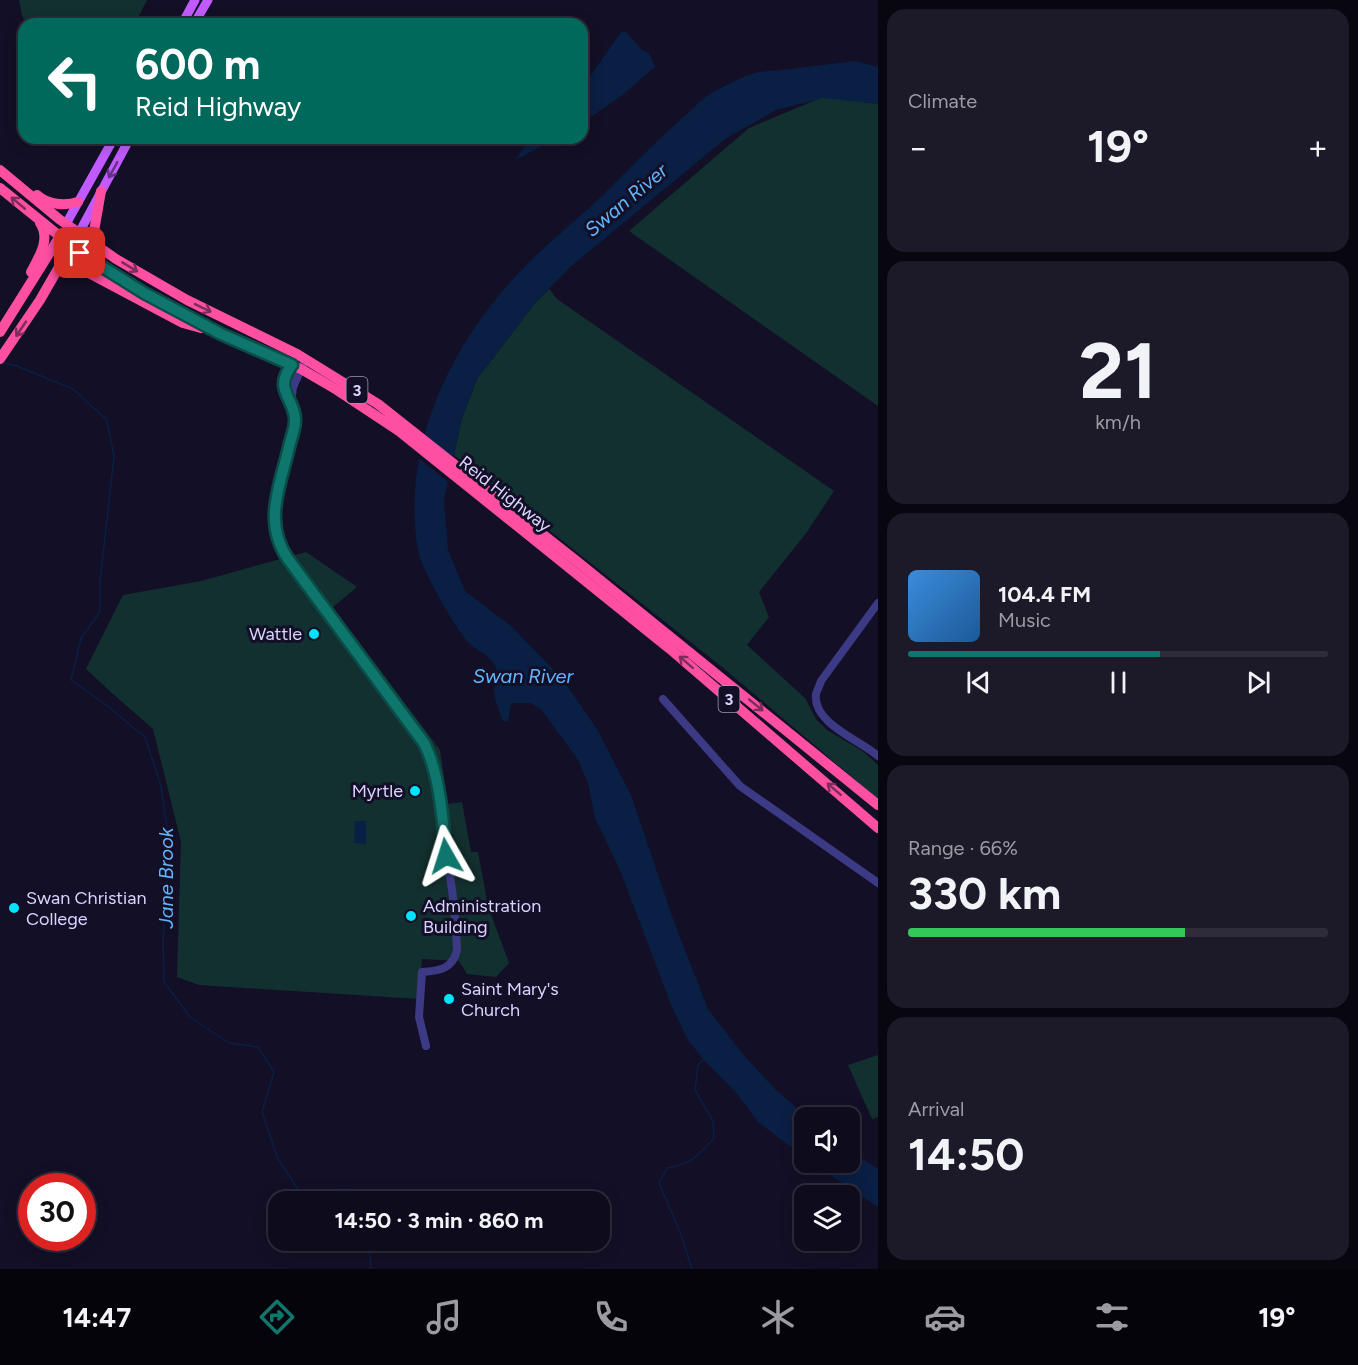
<!DOCTYPE html>
<html lang="en">
<head>
<meta charset="utf-8">
<style>
  body { margin:0; font-family:Figtree,sans-serif; background:#1c1929; color:#f1f3f6; height:100vh; display:flex; flex-direction:column; font-size:22px; white-space:nowrap }
  * { box-sizing:border-box; margin:0 }
  p { font-size:20px; color:#9b9ba3 }
  .icon { flex:none; width:33px; height:33px; fill:none; stroke:currentColor; stroke-width:2; stroke-linecap:round; stroke-linejoin:round }
  .map { position:relative; flex:1; overflow:hidden }
  .panel { display:flex; flex-direction:column; gap:9px; padding:9px; background:#08060f; width:480px }
  .panel>* { flex:none }
  .top-card { position:absolute; left:18px; top:18px; width:570px; height:126px; border-radius:18px; box-shadow:0 3px 15px #0003,0 0 0 2px #2e2b3b; background:#00695c; color:#fff; overflow:hidden }
  .buttons { position:absolute; left:794px; top:1107px; display:grid; gap:12px }
  .buttons a { display:grid; place-items:center; width:66px; height:66px; border-radius:12px; background:#0e0b1c; box-shadow:0 3px 15px #0003,0 0 0 2px #2e2b3b; font-size:30px }
  .speed { position:absolute; left:18px; top:1173px; display:flex; gap:12px; font-size:30px; font-weight:700; text-align:center }
  .speed>* { display:grid; place-content:center; width:78px; height:78px; border-radius:50%; background:#0e0b1c; box-shadow:0 3px 15px #0003,0 0 0 2px #2e2b3b; line-height:1 }
  .speed .limit { border:9px solid #d22; background:#fff; color:#111 }
  .pin { position:absolute; display:grid; place-items:center; width:51px; height:51px; color:#fff; margin:-26px; border-radius:12px; box-shadow:0 3px 9px #0006 }
  .me { position:absolute; width:66px; margin:-33px; rotate:354deg; stroke-linejoin:round; filter:drop-shadow(0 0 4px #0008) }
  .turn { display:flex; align-items:center; gap:21px; height:126px; padding:0 18px; font-size:27px }
  .turn .icon { width:78px; height:78px; stroke-width:2.5 }
  .turn b { display:block; font-size:42px; line-height:51px }
  .big { font-size:45px; font-weight:700; line-height:1.1 }
  .panel .widget { flex:1; display:flex; flex-direction:column; justify-content:center; gap:9px; min-width:0; padding:0 21px; border-radius:18px; background:#1c1929 }
  .panel .dial { align-items:center; gap:0 }
  .dial b { font-size:78px; line-height:1 }
  .song { display:flex; align-items:center; gap:18px }
  .cover { width:72px; height:72px; border-radius:9px; background:linear-gradient(135deg,hsl(210 70% 55%),hsl(210 70% 35%)) }
  .played { height:6px; border-radius:3px; background:linear-gradient(90deg,#0f766e 60%,#2e2b3b 60%) }
  .keys { display:flex; justify-content:space-around; direction:ltr }
  .heat { display:flex; justify-content:space-between; align-items:center; font-size:33px; direction:ltr }
  .charge { height:9px; border-radius:4px; background:linear-gradient(90deg,#34c759 66%,#2e2b3b 0) }
  .trip { position:absolute; left:268px; top:1191px; width:342px; height:60px; border-radius:18px; background:#0e0b1c; box-shadow:0 3px 15px #0003,0 0 0 2px #2e2b3b; font-weight:700; line-height:60px; text-align:center }
  .tab-bar { display:flex; height:96px; justify-content:space-around; align-items:center; background:#06040b; color:#9b9ba3 }
  .tab-bar .icon { width:42px; height:42px }
  .tab-bar .active { color:#0f766e }
  .tab-bar b { font-size:27px; color:#f1f3f6 }
  main { display:flex; flex:1; min-height:0 }
  .map>svg:first-child { display:block }
</style>
</head>
<body>
<main>
<div class="map">
<svg width="878" height="1269" viewBox="0 0 878 1269">
  <rect width="100%" height="100%" fill="#130f26"/>
  <!-- green -->
  <g fill="#12302f">
    <path d="M19,0H147L135,24H26L22,15Z"/>
    <path d="M823,97L878,104V406L629,231L749,128Z"/>
    <path d="M549,289L557,299L834,491L807,532L759,592L769,617L747,645L805,698L816,719L827,730L864,752L878,765V799L722,667L454,455L462,418L477,379L535,303Z"/>
    <path d="M306,552L357,587L333,607L440,750L448,804L462,802L471,852H478L488,906L509,963L496,977L467,974L459,961L422,959L419,999L199,985L177,977L181,842L153,729L113,694L86,669L123,595L201,581Z"/>
    <path d="M878,1055V1117L872,1119L848,1065Z"/>
  </g>
  <!-- water -->
  <g fill="#0a1f44">
    <path d="M621,32H626L642,50L649,53L655,67L621,96L582,123V88Z"/>
    <path d="M855,61L878,67V104L823,98L776,110L725,139L569,268L535,303L477,379L462,418L444,500L448,550L465,591L511,626L561,677L597,729L631,795L674,922L708,1009L742,1053L774,1088L807,1117L804,1118V1157L758,1122L738,1095L703,1059L688,1040L671,1005L620,870L595,818L588,783L578,760L541,709L530,703H511L508,722L503,721C499,710 495,702 494,690C493,681 500,673 494,664C488,654 477,651 469,643C458,633 420,566 418,551C401,450 447,351 514,278C542,247 575,222 605,193C632,166 659,138 688,113C696,106 704,97 713,92C725,86 741,77 755,73C763,71 773,71 782,70C806,67 831,64 855,61Z"/>
    <path d="M531,138H558L515,160Z"/>
    <path d="M355,821H366V844L354,843Z"/>
    <path d="M849,1150L878,1169V1207L812,1163L849,1162Z"/>
  </g>
  <!-- pier -->
  <path fill="#130f26" d="M421,432L456,459L451,484L417,457Z"/>
  <g fill="none" stroke-linecap="round" stroke-linejoin="round">
    <!-- stream -->
    <g stroke="#0a1f44" stroke-width="1.5">
      <path d="M4,363L17,366L73,389L107,420L114,457L100,581V612L81,638L71,680L105,704L145,737L161,786L169,842L163,941L164,982L190,1017L229,1043L258,1047L274,1072L262,1112L278,1159L299,1191L348,1189L360,1202"/>
      <path d="M369,1240L371,1269"/>
      <path d="M692,1269L680,1232L659,1183L667,1168C691,1164 698,1156 714,1138L713,1121L695,1090L698,1065L704,1059"/>
    </g>
    <!-- minor -->
    <g stroke="#3d3a85" stroke-width="8">
      <path d="M297,354C291,367 280,379 285,394C289,404 294,410 295,421C290,449 270,502 274,528C276,540 281,549 288,559L420,736C443,772 440,821 446,862C447,867 449,871 450,876C454,900 456,925 457,950C453,969 439,971 422,972L419,1017L426,1046"/>
      <path d="M291,403L293,387L303,365"/>
      <path d="M878,603L821,681C820,685 817,690 816,694C812,723 860,740 878,756"/>
      <path d="M663,699L740,786L878,883"/>
    </g>
    <!-- major -->
    <g stroke="#c25bff" stroke-width="9">
      <path d="M182,24L195,0"/>
      <path d="M194,24L208,0"/>
      <path d="M66,224L114,138"/>
      <path d="M79,233L130,138"/>
    </g>
    <!-- highway -->
    <g stroke="#ff4fa3" stroke-width="10">
      <path d="M0,170L59,219L116,259L187,300L297,354L378,404L579,563L878,805"/>
      <path d="M0,188L78,251L144,293L221,334L301,369L337,390L399,431L670,649L878,828"/>
      <path d="M37,195C48,205 65,206 78,202"/>
      <path d="M97,245L93,237L101,191"/>
      <path d="M58,270L72,264L183,323L201,328"/>
      <path d="M31,272C39,257 51,239 40,223"/>
      <path d="M0,332L62,233"/>
      <path d="M0,359L40,300L74,241"/>
    </g>
  </g>
  <!-- one-way arrows -->
  <defs><path id="oneway-shaft" d="M-6 0H5M1.5-3L5.5 0L1.5 3" fill="none" stroke-width="1.6" stroke-linecap="round" stroke-linejoin="round" transform="scale(1.5)"/></defs>
  <use stroke="#623188" href="#oneway-shaft" transform="translate(113 170) rotate(119)"/>
  <g stroke="#7d2c5e">
    <use href="#oneway-shaft" transform="translate(18 203) rotate(-140)"/>
    <use href="#oneway-shaft" transform="translate(130 267) rotate(31)"/>
    <use href="#oneway-shaft" transform="translate(203 308) rotate(26)"/>
    <use href="#oneway-shaft" transform="translate(21 329) rotate(124)"/>
    <use href="#oneway-shaft" transform="translate(686 662) rotate(-139)"/>
    <use href="#oneway-shaft" transform="translate(756 705) rotate(39)"/>
    <use href="#oneway-shaft" transform="translate(834 789) rotate(-139)"/>
  </g>
  <g fill="none" stroke-linecap="round" stroke-linejoin="round">
    <!-- route casing -->
    <g stroke="#0a4d48" stroke-width="15">
      <path id="route" d="M80,253L144,293L221,334L292,365C272,390 296,399 295,421C295,428 292,436 290,443C281,484 262,521 288,559L424,743C440,774 443,822 446,856"/>
    </g>
    <!-- route -->
    <use href="#route" stroke="#0f766e" stroke-width="10"/>
  </g>
  <!-- markers -->
  <g fill="#00e5ff" stroke="#130f26" stroke-width="2">
    <circle cx="314" cy="634" r="6"/>
    <circle cx="415" cy="791" r="6"/>
    <circle cx="14" cy="908" r="6"/>
    <circle cx="411" cy="916" r="6"/>
    <circle cx="449" cy="999" r="6"/>
  </g>
  <g text-anchor="middle" stroke-width="6" stroke-linejoin="round" paint-order="stroke">
    <!-- shield labels -->
    <g fill="#130f26" stroke="#9e99be" stroke-width="1.5">
      <rect x="346.5" y="377" width="21" height="26" rx="4.5"/>
      <rect x="718.5" y="686" width="21" height="26" rx="4.5"/>
    </g>
    <g font-size="16" font-weight="bold" fill="#d9d4ff">
      <text x="357" y="396">3</text>
      <text x="729" y="705">3</text>
    </g>
    <!-- street labels -->
    <g font-size="18" fill="#d9d4ff" stroke="#130f26">
      <text transform="translate(505 494) rotate(38)" y="6">Reid Highway</text>
    </g>
    <!-- poi labels -->
    <g font-size="18" fill="#d9d4ff" stroke="#130f26" text-anchor="start">
      <text x="302" y="640" text-anchor="end">Wattle</text>
      <text x="403" y="797" text-anchor="end">Myrtle</text>
      <text x="26" y="904">Swan Christian<tspan x="26" dy="21">College</tspan></text>
      <text x="423" y="912">Administration<tspan x="423" dy="21">Building</tspan></text>
      <text x="461" y="995">Saint Mary's<tspan x="461" dy="21">Church</tspan></text>
    </g>
    <!-- water labels -->
    <g font-size="20" font-style="italic" fill="#62b6ff" stroke="#130f26">
      <text transform="translate(626 200) rotate(-40)" y="7">Swan River</text>
      <text x="523" y="683">Swan River</text>
      <text transform="translate(166 878) rotate(-90)" y="7">Jane Brook</text>
    </g>
  </g>
</svg>
<div class="buttons">
<a><svg class="icon" aria-label="sound" viewBox="0 0 24 24"><path d="M4 9h4l5-4v14l-5-4H4zM17 9q2 3 0 6"/></svg></a>
<a><svg class="icon" aria-label="layers" viewBox="0 0 24 24"><path d="M12 4l9 5-9 5-9-5zM3 14l9 5 9-5"/></svg></a>
</div>
<div class="speed"><div class="limit">30</div></div>
<div class="pin" style="left:80px;top:253px;background:#d93025"><svg class="icon" aria-label="arrive" viewBox="0 0 24 24"><path d="M6 21V4h12l-3 4 3 4H6"/></svg></div>
<svg class="me" style="left:446px;top:856px" viewBox="-20 -20 40 40"><path d="M0-17L14 15 0 8-14 15z" fill="#0f766e" stroke="#fff" stroke-width="4"/></svg>
<div class="trip">14:50 · 3 min · 860 m</div>
<div class="top-card">
<div class="turn"><svg class="icon" aria-label="left" viewBox="0 0 24 24"><path d="M17 20v-9H6M10 6l-5 5 5 5"/></svg><div><b>600 m</b>Reid Highway</div></div>
</div>
</div>
<section class="panel">
<div class="widget"><p>Climate</p>
<div class="heat"><a>−</a><b class="big">19°</b><a>+</a></div>
</div>
<div class="widget dial"><b>21</b><p>km/h</p></div>
<div class="widget">
<div class="song"><i class="cover"></i><div><b>104.4 FM</b><p>Music</p></div></div>
<div class="played"></div>
<div class="keys"><svg class="icon" aria-label="previous" viewBox="0 0 24 24"><path d="M18 5L8 12l10 7zM5 5v14"/></svg><svg class="icon" aria-label="pause" viewBox="0 0 24 24"><path d="M8 5v14M16 5v14"/></svg><svg class="icon" aria-label="next" viewBox="0 0 24 24"><path d="M6 5l10 7-10 7zM19 5v14"/></svg></div>
</div>
<div class="widget"><p>Range · 66%</p><b class="big">330 km</b><div class="charge"></div></div>
<div class="widget"><p>Arrival</p><b class="big">14:50</b></div>
</section>
</main>
<nav class="tab-bar">
<b>14:47</b>
<svg class="icon active" aria-label="directions" viewBox="0 0 24 24"><path d="M12 3l9 9-9 9-9-9zM9 14v-3h6M13 9l2 2-2 2"/></svg>
<svg class="icon" aria-label="music" viewBox="0 0 24 24"><path d="M9 18V5l10-2v13"/><circle cx="6" cy="18" r="3"/><circle cx="16" cy="16" r="3"/></svg>
<svg class="icon" aria-label="phone" viewBox="0 0 24 24"><path d="M5 4h4l2 5-3 2q2 4 5 5l2-3 5 2v4C11 20 4 13 5 4z"/></svg>
<svg class="icon" aria-label="climate" viewBox="0 0 24 24"><path d="M12 3v18M4 7l16 10M4 17L20 7"/></svg>
<svg class="icon" aria-label="car" viewBox="0 0 24 24"><path d="M5 17H2v-5l4-1 3-4h7l3 4 3 1v5h-3M9 17h6M6 11h13"/><circle cx="7" cy="17" r="2"/><circle cx="17" cy="17" r="2"/></svg>
<svg class="icon" aria-label="filters" viewBox="0 0 24 24"><path d="M4 7h16M4 17h16"/><circle cx="9" cy="7" r="2"/><circle cx="15" cy="17" r="2"/></svg>
<b>19°</b>
</nav>
</body>
</html>
